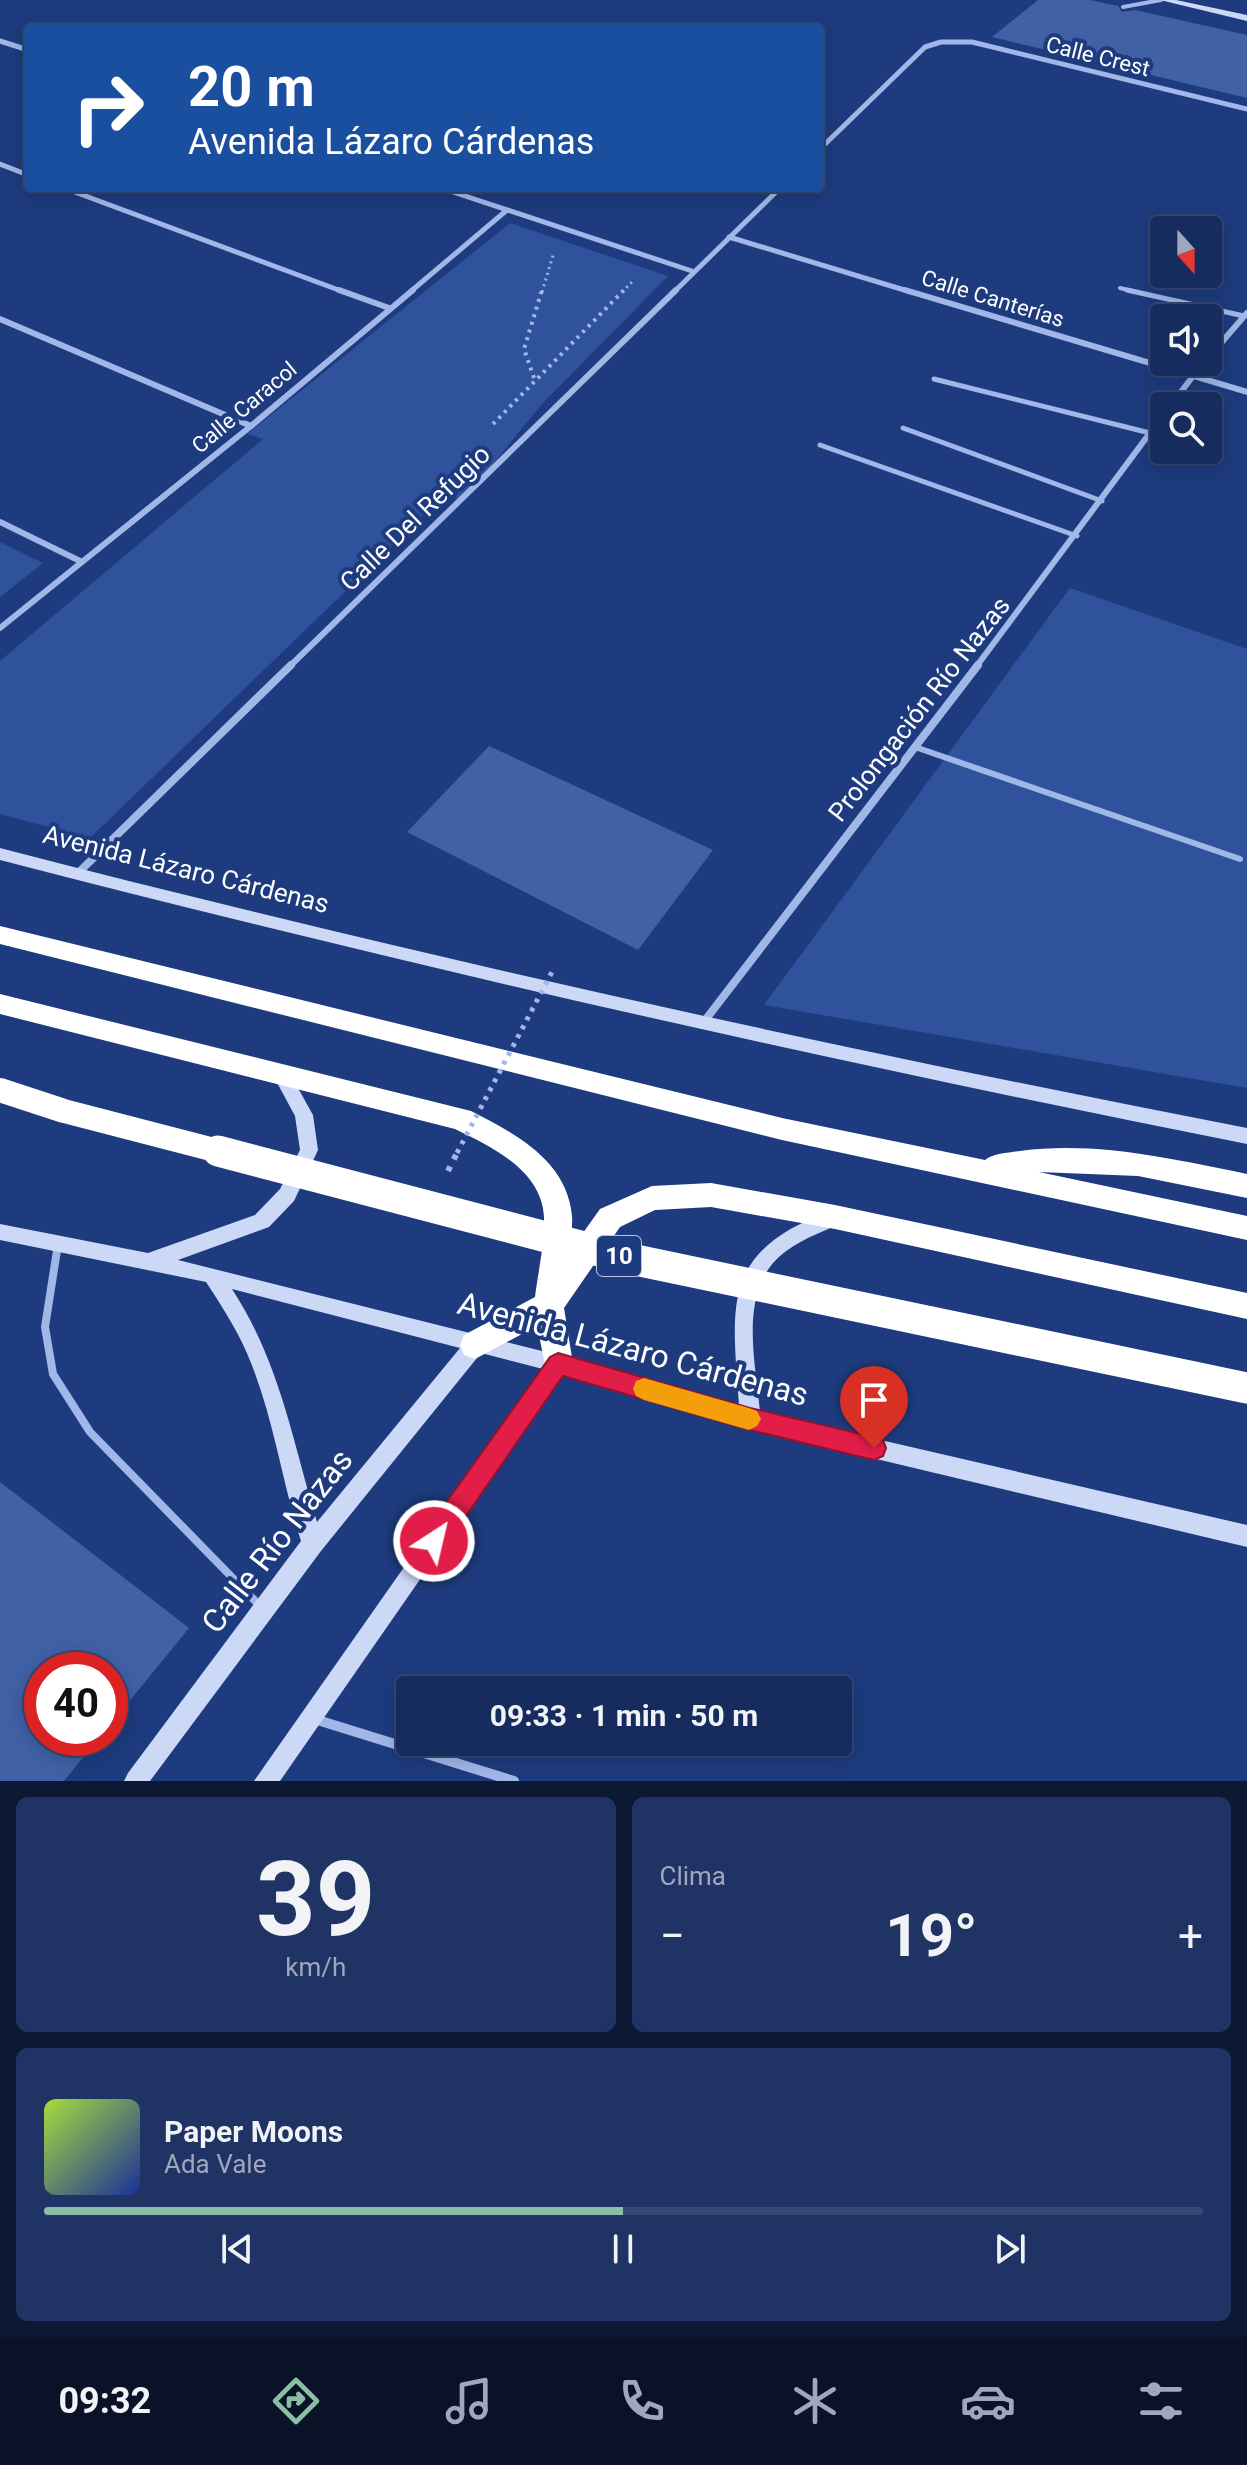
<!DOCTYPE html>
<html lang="es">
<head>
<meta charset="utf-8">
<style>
  body { margin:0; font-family:Roboto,sans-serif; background:#1f3464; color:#f1f3f6; height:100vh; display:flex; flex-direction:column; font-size:30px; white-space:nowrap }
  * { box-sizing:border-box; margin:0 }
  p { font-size:26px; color:#9ea7bc }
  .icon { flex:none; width:44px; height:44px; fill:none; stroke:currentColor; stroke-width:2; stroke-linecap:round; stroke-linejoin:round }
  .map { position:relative; height:1781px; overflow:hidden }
  .side { display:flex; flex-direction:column; gap:16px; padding:16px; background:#0c1834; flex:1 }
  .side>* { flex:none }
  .guide { position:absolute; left:24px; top:24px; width:800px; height:168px; border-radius:8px; box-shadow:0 4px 20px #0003,0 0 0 2px #354873; background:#1a4fa0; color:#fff; overflow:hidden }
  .needle { width:52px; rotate:159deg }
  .controls { position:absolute; left:1150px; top:216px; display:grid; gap:16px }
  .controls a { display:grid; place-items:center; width:72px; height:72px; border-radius:8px; background:#162c5e; box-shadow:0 4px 20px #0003,0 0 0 2px #354873; font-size:40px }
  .speed { position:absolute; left:24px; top:1652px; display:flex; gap:16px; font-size:40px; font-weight:700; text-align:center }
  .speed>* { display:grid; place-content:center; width:104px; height:104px; border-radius:50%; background:#162c5e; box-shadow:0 4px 20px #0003,0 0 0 2px #354873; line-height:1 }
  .speed .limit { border:12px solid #d22; background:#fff; color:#111 }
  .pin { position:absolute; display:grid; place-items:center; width:68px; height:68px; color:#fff; margin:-82px -34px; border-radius:50% 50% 50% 0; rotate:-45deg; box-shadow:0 0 8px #0007 }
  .pin .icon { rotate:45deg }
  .me { position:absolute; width:88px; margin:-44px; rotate:35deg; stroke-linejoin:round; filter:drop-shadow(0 0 6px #0008) }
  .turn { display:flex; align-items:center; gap:28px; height:168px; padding:0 32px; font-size:36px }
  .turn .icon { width:104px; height:104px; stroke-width:2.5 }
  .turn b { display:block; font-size:56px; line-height:68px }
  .big { font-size:60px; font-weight:700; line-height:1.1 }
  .side .tile { flex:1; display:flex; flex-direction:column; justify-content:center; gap:12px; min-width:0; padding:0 28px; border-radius:12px; background:#1f3464 }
  .side .dial { align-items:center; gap:0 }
  .dial b { font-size:104px; line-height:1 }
  .song { display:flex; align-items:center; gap:24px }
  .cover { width:96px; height:96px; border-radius:12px; background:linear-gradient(135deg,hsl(80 70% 55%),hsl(230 70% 35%)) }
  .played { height:8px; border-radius:4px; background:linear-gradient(90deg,#8abfa5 50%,#354873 50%) }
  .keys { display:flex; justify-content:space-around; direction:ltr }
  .heat { display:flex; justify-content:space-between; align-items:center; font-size:44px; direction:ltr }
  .side .tiles { flex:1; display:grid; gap:16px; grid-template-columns:1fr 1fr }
  .tile:last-child { grid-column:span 2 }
  .trip { position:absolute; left:396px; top:1676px; width:456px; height:80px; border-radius:8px; background:#162c5e; box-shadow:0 4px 20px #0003,0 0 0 2px #354873; font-weight:700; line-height:80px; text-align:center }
  .tab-bar { display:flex; height:128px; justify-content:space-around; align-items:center; background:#091226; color:#9ea7bc }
  .tab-bar .icon { width:56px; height:56px }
  .tab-bar .current { color:#8abfa5 }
  .tab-bar b { font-size:36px; color:#f1f3f6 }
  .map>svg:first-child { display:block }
</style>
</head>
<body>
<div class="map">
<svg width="1247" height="1781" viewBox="0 0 1247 1781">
  <rect width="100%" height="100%" fill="#1d3b7e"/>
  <!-- green -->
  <g fill="#30529d">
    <path d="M510,223L668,276L541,405L463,501L445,495L90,838L0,814V661L263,439L247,434Z"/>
    <path d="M0,542L43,563L0,597Z"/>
    <path d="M1070,588L1247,649V1088L764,1005Z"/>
  </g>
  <!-- building -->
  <g fill="#4161a6">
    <path d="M1038,0H1090L1118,6L1122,12L1135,10L1247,35V98L992,37Z"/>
    <path d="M489,746L713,850L638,950L407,832Z"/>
    <path d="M0,1482L189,1628L110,1725V1670H42V1738H99L64,1781H0Z"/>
  </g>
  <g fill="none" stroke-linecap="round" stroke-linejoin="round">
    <!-- path-far1 -->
    <g stroke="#a0b7e8" stroke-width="3" stroke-dasharray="2 4" stroke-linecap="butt">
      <path d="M542,292L554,252"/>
      <path d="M622,292L634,280"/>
    </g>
    <!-- path -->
    <g stroke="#a0b7e8" stroke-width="4" stroke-dasharray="3 5" stroke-linecap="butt">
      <path d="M534,378L524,349L542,290"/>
      <path d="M493,424L624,290"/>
    </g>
    <!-- lane-far3 -->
    <g stroke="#a0b7e8" stroke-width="4">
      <path d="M1123,7L1161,0"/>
      <path d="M1120,288L1136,292"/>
    </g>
    <!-- lane-far2 -->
    <g stroke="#a0b7e8" stroke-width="5">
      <path d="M1127,290L1244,316"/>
      <path d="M934,379L1150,433"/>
      <path d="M903,428L1102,501"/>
      <path d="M820,445L1077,536"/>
    </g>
    <!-- lane-far1 -->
    <path stroke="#a0b7e8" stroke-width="6" d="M915,747L1240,859"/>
    <!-- lane -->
    <path stroke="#a0b7e8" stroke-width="8" d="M58,1244L45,1327L53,1374L90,1432L261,1607"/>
    <!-- street-far3 -->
    <g stroke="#a0b7e8" stroke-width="5">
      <path d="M0,41L28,50"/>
      <path d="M820,149L925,47L941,42H972L1247,109"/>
      <path d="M0,164L28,175"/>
      <path d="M64,188L344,292"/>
      <path d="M441,188L692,271"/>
      <path d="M729,237L911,292"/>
      <path d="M410,292L507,210"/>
      <path d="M674,292L780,188"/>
    </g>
    <!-- street-far2 -->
    <g stroke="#a0b7e8" stroke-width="6">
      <path d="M339,290L389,308"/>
      <path d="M905,290L1247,392"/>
      <path d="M0,319L251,426"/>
      <path d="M1208,358L1247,313"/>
      <path d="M1170,406L1204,362"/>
      <path d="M0,522L80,561"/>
      <path d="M0,628L251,426L413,290"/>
      <path d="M289,667L676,290"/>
      <path d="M976,667L1164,414"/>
    </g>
    <!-- street-far1 -->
    <g stroke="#a0b7e8" stroke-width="8">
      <path d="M77,874L291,665"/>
      <path d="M703,1023L978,665"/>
    </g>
    <!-- street -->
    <path stroke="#a0b7e8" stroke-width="10" d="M311,1718L514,1781"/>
    <!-- secondary -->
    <g fill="#cbd8f6" fill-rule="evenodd">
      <path d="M1160,0H1176L1247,15V21Z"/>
      <path d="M0,848C413,955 829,1047 1247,1128V1144C828,1061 413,967 0,860Z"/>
      <path d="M283,1070L289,1072L313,1115L318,1150L294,1201L269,1227L178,1260L558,1355L739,1406C732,1303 720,1251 833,1210L840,1212L842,1218L840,1224C819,1233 797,1241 780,1256C738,1293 756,1364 760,1412L1247,1525V1547L750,1429L562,1375L280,1781H254L543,1369L481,1353L321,1551L150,1781H124L128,1773L301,1541C282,1482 274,1420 251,1363C240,1334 223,1308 206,1282L0,1240V1224L148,1253L255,1215L280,1189L300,1150L295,1116L274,1077L277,1072ZM232,1289L460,1348L317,1522C292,1439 280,1363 232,1289Z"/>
    </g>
    <!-- highway -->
    <g fill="#fff" fill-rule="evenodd">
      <path d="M0,926L782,1118L985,1160C994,1153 1008,1153 1020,1151C1097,1141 1172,1159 1247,1174V1198L1138,1176L1039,1172L1247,1216V1240L782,1140L0,944Z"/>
      <path d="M0,994L471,1111C514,1133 567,1160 572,1216C573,1228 570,1242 568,1254L600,1209L652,1186L711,1183L835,1205L1247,1293V1319L835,1229L711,1207L655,1210L620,1227L564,1308L573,1364L569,1374L558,1378L547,1374L537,1326L475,1359L464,1355L460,1345L464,1335L535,1297C538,1272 545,1243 544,1217C542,1170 490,1146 455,1129L0,1014Z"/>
    </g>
    <!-- path-bridge-far1 -->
    <path stroke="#a0b7e8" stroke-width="5" stroke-dasharray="4 6" stroke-linecap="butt" d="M457,1153L553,970"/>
    <!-- path-bridge -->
    <path stroke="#a0b7e8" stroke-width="6" stroke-dasharray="5 8" stroke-linecap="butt" d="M448,1171L458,1151"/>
    <!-- highway-bridge-far1 -->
    <path stroke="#fff" stroke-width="24" d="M0,1090L64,1111L226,1153"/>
    <!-- highway-bridge -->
    <path stroke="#fff" stroke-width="31" d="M218,1151L626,1258L1247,1388"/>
  </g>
  <!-- route -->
  <path fill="#e11d48" stroke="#92132f" stroke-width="2" d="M558,1353L750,1408L874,1437L883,1440L886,1448L883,1456L874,1460L750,1430L563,1376L443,1549L434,1553L425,1549L422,1541L425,1532L550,1357Z"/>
  <!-- slow -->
  <path fill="#f59e0b" d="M644,1378L749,1408L757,1411L761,1419L757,1426L749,1430L644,1400L636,1396L633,1389L636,1381Z"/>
  <g text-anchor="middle" stroke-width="8" stroke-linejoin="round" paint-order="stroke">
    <!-- far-street labels -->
    <g font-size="22" fill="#fff" stroke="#1d3b7e">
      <text transform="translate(1098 56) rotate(14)" y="8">Calle Crest</text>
      <text transform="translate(993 298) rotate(17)" y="8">Calle Canterías</text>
      <text transform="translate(244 407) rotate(-40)" y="8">Calle Caracol</text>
    </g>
    <!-- shield labels -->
    <rect fill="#1d3b7e" stroke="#bbc4d8" stroke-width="2" x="597" y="1236" width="44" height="40" rx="6"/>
    <g font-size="24" font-weight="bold" fill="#fff">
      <text x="619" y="1264">10</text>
    </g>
    <!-- street labels -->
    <g font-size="26" fill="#fff" stroke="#1d3b7e">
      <text transform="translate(415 518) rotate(-44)" y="9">Calle Del Refugio</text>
      <text transform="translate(919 709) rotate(-52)" y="9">Prolongación Río Nazas</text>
      <text transform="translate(186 869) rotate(14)" y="9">Avenida Lázaro Cárdenas</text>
    </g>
    <!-- near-street labels -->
    <g font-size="32" fill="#fff" stroke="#1d3b7e">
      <text transform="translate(633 1349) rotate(15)" y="11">Avenida Lázaro Cárdenas</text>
      <text transform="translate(277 1541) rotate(-52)" y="11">Calle Río Nazas</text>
    </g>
  </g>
</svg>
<div class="controls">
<a><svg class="needle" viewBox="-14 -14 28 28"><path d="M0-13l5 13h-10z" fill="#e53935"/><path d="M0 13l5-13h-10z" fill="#9ea7bc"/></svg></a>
<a><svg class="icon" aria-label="sound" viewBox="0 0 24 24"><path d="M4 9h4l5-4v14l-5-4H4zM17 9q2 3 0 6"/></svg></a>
<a><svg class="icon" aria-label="search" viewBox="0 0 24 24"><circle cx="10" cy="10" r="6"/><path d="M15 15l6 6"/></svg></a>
</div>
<div class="speed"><div class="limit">40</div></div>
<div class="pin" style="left:874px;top:1448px;background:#d93025"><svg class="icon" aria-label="arrive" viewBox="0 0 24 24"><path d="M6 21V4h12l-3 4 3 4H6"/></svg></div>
<svg class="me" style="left:434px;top:1541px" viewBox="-20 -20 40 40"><circle r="17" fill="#e11d48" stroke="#fff" stroke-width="3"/><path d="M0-11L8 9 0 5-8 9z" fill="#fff"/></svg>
<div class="trip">09:33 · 1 min · 50 m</div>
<div class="guide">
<div class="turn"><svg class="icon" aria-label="right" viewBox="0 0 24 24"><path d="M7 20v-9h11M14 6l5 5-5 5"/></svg><div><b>20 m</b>Avenida Lázaro Cárdenas</div></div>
</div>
</div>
<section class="side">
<div class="tiles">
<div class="tile dial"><b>39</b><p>km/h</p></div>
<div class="tile"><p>Clima</p>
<div class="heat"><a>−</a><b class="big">19°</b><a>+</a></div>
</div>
<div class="tile">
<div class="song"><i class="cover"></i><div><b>Paper Moons</b><p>Ada Vale</p></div></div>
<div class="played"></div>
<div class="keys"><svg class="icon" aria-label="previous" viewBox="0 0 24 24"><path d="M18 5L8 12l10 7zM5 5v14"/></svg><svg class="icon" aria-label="pause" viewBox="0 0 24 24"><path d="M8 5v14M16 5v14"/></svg><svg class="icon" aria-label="next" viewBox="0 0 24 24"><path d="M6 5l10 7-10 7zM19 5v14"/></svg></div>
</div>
</div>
</section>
<nav class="tab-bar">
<b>09:32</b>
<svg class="icon current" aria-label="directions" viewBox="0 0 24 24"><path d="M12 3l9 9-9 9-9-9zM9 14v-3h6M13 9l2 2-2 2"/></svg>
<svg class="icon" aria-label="music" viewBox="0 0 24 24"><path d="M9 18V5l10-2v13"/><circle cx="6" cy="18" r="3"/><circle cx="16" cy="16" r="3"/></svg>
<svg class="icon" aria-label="phone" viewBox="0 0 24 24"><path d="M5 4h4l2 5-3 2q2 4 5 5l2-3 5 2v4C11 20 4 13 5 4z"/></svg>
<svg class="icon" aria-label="climate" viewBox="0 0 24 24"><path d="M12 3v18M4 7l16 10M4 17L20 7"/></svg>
<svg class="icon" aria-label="car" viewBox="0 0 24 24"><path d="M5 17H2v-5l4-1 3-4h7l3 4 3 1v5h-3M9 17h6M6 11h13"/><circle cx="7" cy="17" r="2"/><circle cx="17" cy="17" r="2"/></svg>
<svg class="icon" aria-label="filters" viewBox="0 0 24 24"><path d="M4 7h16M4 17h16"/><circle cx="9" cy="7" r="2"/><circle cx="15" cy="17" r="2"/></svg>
</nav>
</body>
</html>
